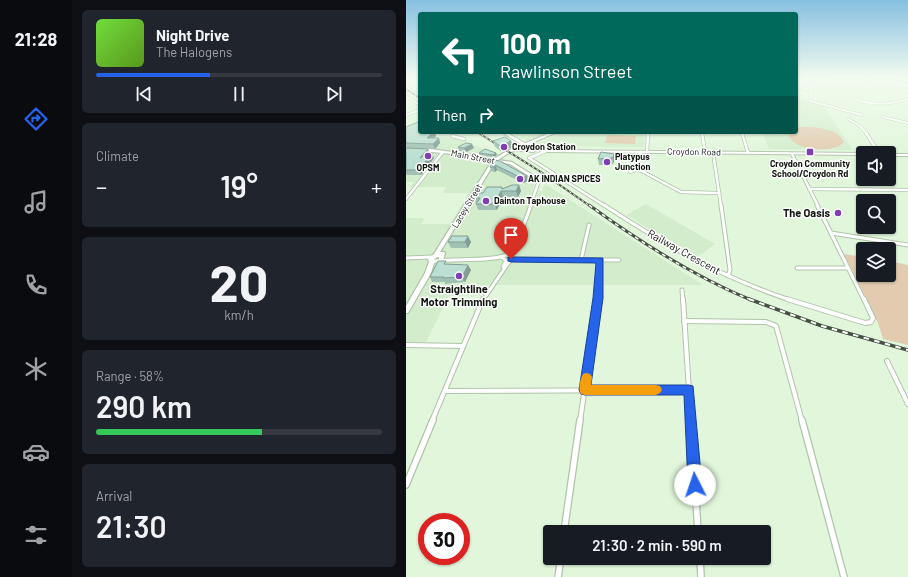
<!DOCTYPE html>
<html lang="en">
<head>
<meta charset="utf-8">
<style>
  body { margin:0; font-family:Barlow,sans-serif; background:#20242c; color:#f1f3f6; height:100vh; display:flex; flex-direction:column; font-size:15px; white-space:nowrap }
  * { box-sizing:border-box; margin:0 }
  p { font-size:13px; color:#9ea1a6 }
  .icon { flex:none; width:22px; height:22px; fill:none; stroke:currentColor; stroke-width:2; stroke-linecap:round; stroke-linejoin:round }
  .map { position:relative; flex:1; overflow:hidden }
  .details { display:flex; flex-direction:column; gap:10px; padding:10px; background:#0d0f14; width:334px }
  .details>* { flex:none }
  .hud { position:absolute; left:12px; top:12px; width:380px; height:122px; border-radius:4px; box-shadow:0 1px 3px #0004; background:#00695c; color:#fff; overflow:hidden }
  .fabs { position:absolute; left:450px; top:146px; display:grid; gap:8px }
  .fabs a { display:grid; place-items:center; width:40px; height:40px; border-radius:4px; background:#171b24; box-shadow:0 1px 3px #0004; font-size:20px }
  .speed { position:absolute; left:12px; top:513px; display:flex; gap:8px; font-size:20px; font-weight:700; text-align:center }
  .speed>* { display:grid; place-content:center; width:52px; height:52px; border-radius:50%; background:#171b24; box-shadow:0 1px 3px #0004; line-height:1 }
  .speed .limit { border:6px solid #d22; background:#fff; color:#111 }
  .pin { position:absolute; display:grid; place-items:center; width:34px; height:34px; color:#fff; margin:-41px -17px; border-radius:50% 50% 50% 0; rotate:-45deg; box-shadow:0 0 4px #0007 }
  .pin .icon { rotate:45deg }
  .me { position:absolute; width:44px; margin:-22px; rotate:356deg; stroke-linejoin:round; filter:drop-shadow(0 0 3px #0008) }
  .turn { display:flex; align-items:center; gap:14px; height:84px; padding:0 16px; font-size:18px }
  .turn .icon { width:52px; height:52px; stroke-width:2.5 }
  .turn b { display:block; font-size:28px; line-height:34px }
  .then { display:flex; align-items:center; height:38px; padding:0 16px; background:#0003; gap:8px; font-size:15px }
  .big { font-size:30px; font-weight:600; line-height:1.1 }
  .details .tile { flex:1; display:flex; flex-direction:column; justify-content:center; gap:6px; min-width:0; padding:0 14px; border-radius:6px; background:#20242c }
  .details .dial { align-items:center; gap:0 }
  .dial b { font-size:52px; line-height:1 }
  .song { display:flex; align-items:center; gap:12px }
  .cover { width:48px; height:48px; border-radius:6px; background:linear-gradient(135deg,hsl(100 70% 55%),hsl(90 70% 35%)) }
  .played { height:4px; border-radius:2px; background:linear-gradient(90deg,#2563eb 40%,#363941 40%) }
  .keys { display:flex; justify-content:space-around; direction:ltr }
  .heat { display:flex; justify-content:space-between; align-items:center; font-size:22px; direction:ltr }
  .charge { height:6px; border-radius:3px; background:linear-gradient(90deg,#34c759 58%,#363941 0) }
  .trip { position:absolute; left:137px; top:525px; width:228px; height:40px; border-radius:4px; background:#171b24; box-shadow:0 1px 3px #0004; font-weight:600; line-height:40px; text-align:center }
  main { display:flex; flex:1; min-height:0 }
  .menu { display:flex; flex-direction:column; width:72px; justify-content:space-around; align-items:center; background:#090b0e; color:#9ea1a6 }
  .menu .icon { width:28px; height:28px }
  .menu .active { color:#2563eb }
  .menu b { font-size:18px; color:#f1f3f6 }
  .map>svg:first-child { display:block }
</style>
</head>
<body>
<main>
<nav class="menu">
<b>21:28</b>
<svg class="icon active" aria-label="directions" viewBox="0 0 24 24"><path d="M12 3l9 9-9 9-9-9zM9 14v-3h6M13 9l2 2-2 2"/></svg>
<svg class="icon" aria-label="music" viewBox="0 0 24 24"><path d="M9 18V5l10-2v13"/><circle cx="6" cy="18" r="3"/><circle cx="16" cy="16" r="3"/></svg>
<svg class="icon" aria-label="phone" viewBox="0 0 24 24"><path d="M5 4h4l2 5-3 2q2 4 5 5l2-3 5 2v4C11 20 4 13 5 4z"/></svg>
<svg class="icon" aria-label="climate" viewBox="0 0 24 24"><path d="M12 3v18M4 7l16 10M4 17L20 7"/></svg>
<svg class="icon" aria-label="car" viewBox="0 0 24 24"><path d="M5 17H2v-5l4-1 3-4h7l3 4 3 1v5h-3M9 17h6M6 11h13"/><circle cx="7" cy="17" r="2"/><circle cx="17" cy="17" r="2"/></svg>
<svg class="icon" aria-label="filters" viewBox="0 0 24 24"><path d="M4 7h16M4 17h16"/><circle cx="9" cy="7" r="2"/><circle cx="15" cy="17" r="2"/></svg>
</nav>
<section class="details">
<div class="tile">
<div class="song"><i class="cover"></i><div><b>Night Drive</b><p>The Halogens</p></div></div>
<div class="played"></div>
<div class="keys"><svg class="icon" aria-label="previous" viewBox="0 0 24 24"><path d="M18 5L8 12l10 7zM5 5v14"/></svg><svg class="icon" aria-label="pause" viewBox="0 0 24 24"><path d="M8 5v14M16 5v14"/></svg><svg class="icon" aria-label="next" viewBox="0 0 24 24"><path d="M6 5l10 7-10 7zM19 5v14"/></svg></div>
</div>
<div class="tile"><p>Climate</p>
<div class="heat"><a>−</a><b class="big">19°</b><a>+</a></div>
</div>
<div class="tile dial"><b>20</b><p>km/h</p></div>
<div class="tile"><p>Range · 58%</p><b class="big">290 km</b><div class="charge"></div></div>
<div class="tile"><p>Arrival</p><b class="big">21:30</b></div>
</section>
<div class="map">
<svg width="502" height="577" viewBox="0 0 502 577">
  <rect width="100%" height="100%" fill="#e1f6db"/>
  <!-- built -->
  <g fill="#d3edcc">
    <path d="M390,98L417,105L447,150L363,149L356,132H390Z"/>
    <path d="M104,132H144L122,141Z"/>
    <path d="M157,132H239L238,147L131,146L130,144Z"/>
    <path d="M30,137L55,138L70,146L93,154L84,162L102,166L110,164L132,179L126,191H136L139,184L297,285H82L75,295L43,296L20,342L0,343V218H19L15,224H44L63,193H37L40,187H4L8,182H0V140H18Z"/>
    <path d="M240,204L309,244L291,257L220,215Z"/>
  </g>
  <!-- green -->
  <g fill="#e2cbaf">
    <path d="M394,127C408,127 431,127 438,142C428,154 384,152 382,132H390V128Z"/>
    <path d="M201,135L230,136L229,144L199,143Z"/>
    <path d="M438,254L457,257V275H483V261L502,265V345L477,339L472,323Z"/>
  </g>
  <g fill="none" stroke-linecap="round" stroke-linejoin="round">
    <!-- street-far4 casing -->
    <g stroke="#b0c4aa" stroke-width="3">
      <g id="street-far4">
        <path d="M447,77L502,87"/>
        <path d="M425,82L444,90L447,98C465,106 484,105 502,99"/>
        <path d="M390,86L401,89"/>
        <path d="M406,88L404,101L456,115"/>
        <path d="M399,89L444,77"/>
        <path d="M0,96L14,105"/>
        <path d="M0,115L14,110"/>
        <path d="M477,117L502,123"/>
        <path d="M442,119L454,126L461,134"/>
        <path d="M296,132V134"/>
        <path d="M336,132V134"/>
        <path d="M242,134V132"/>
      </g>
    </g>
    <!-- street-far3 casing -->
    <g stroke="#b0c4aa" stroke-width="4">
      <g id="street-far3">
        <path d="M296,133L299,152"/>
        <path d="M336,133L342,153"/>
        <path d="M460,133L473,153"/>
        <path d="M46,136L58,139"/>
        <path d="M140,151L123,158L199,206"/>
        <path d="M234,152L232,169L275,192L311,193"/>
        <path d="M241,152L242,133"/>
        <path d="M307,152L315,206"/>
        <path d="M386,154L412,206"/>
        <path d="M224,172L232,169"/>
        <path d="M403,189L502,190"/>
        <path d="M0,199L36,153"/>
        <path d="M124,206L133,181L130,179"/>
      </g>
    </g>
    <!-- street-far2 casing -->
    <g stroke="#b0c4aa" stroke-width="5">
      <g id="street-far2">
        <path d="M198,205C257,244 317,278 384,300"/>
        <path d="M315,205L324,270L322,276"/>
        <path d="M411,205L458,300"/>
        <path d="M425,233L502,245"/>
        <path d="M96,257L100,261L97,267"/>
        <path d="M0,258L27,257"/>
        <path d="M105,259L213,260"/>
        <path d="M175,260L183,225"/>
        <path d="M34,261C48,259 94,261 102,254C112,245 120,218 125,205"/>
        <path d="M391,268H442"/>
        <path d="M276,290L277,300"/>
        <path d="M77,300L105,259L102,254"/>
        <path d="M192,300L194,260"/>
      </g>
    </g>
    <!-- street-far1 casing -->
    <g stroke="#b0c4aa" stroke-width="6">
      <g id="street-far1">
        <path d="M277,299L285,421"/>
        <path d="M381,299L459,323L465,322L467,318L458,299"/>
        <path d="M278,321L360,322L370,326L396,421"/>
        <path d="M0,345L57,346"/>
        <path d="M481,361L502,404"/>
        <path d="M40,391L283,390"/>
        <path d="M26,421L77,299"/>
        <path d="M174,421L192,299"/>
      </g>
    </g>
    <!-- street casing -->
    <g stroke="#b0c4aa" stroke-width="8">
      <g id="street">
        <path d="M285,420L292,532"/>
        <path d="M396,420L438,577"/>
        <path d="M0,485L27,420"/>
        <path d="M158,532L174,420"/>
        <path d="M294,558L295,577"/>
        <path d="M152,577L155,558"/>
      </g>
    </g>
    <!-- secondary casing -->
    <g stroke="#b0c4aa" stroke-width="2.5">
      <path id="secondary" d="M146,132H151L101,154L92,160L106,162L131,178V180H129L104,164L89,162L34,252H38L39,253L37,261L28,263L25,273L2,313H0V306L19,273L23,262L22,259L28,254L86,161L46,154L16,151H15V149H24L46,152L88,159L99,152ZM31,257H33V259L28,260Z"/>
    </g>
    <!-- primary casing -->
    <g stroke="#b0c4aa" stroke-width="2">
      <g id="primary">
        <path d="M469,77H473L500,83L499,84L470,78Z"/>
        <path d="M0,83L14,91V93L0,85Z"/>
        <path d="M95,132H100L124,146L140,150L458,153H457V155L140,152L122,148Z"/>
        <path d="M112,149L127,150L129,151L127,152L113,151H112Z"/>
        <rect x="483" y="154" width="19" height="2"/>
      </g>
    </g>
    <!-- highway casing -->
    <g stroke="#b0c4aa" stroke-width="2">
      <path id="highway" d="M453,77H459L502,84V86Z"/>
    </g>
    <!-- street-far4 -->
    <use href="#street-far4" stroke="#fff" stroke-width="2"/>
    <!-- street-far3 -->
    <use href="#street-far3" stroke="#fff" stroke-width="2.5"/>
    <!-- street-far2 -->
    <use href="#street-far2" stroke="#fff" stroke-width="3"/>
    <!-- street-far1 -->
    <use href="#street-far1" stroke="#fff" stroke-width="4"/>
    <!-- street -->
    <use href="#street" stroke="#fff" stroke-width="5.5"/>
    <!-- secondary -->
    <use href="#secondary" fill="#fff" fill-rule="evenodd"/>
    <!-- primary -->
    <use href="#primary" fill="#fff" fill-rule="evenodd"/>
    <!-- highway -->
    <use href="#highway" fill="#fff" fill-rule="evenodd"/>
    <!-- rail-far2 casing -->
    <g stroke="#465143" stroke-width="2">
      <g id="rail-far2">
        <path d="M0,89L14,98"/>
        <path d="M71,132L135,172L184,206"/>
      </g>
    </g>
    <!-- rail-far1 casing -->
    <g stroke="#465143" stroke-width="3">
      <path id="rail-far1" d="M183,205C234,242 287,276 345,300"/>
    </g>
    <!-- rail casing -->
    <g stroke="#465143" stroke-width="3.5">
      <path id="rail" d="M343,299L416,326L502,350"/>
    </g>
    <!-- rail-far2 -->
    <use href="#rail-far2" stroke="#fff" stroke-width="1" stroke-dasharray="2.5" stroke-linecap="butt"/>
    <!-- rail-far1 -->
    <use href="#rail-far1" stroke="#fff" stroke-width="1.5" stroke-dasharray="4" stroke-linecap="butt"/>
    <!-- rail -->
    <use href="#rail" stroke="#fff" stroke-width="2" stroke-dasharray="5.5" stroke-linecap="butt"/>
  </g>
  <!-- wall -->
  <g fill="#a1c1b5">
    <path d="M0,127L30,136L27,138H33L34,143L29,149L0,148Z"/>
    <path d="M130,132H142L139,133H133Z"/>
    <path d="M87,141H105L107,147L95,151L89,147Z"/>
    <path d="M52,147L68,148L60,152L53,151Z"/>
    <path d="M0,148L24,153L28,158L15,175H0Z"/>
    <path d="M73,153H90L91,155L87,157L74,155Z"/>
    <path d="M208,154V160L207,164L193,165L192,159Z"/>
    <path d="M88,160L122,181L117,183L91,170L89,172L85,171L84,167Z"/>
    <path d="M113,185L115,191L112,197H97L91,210H72L68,198L77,193Z"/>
    <path d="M46,236L65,242L62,248H45L42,242Z"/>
    <path d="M41,264L65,270L59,282L39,284V282H26L24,277Z"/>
  </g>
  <!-- shaded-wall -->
  <g fill="#839d94">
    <path d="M27,132H29L30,136L23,143L21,138Z"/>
    <path d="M33,138L34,143L29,149L27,144Z"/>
    <path d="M105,141L107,147L95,151L94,146Z"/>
    <path d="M66,144L68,148L60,152L58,148Z"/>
    <path d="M22,149L24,154L14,158Z"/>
    <path d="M26,153L28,158L15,175L13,170Z"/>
    <path d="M90,153L91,155L87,157V155Z"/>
    <path d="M208,154V160L207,164V158Z"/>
    <path d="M89,165L91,170L89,172L88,167Z"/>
    <path d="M121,176L122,181L117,183L116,178Z"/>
    <path d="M113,185L115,191L112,197L110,191Z"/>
    <path d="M95,191L97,197L91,210L89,204Z"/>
    <path d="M62,236L65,242L62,248L59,242Z"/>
    <path d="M62,265L65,270L59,282L56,277Z"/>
  </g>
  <!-- building -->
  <g fill="#bbe0d3" stroke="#839d94">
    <path d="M14,121V132H27L21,138H33L27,144L0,143V127Z"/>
    <path d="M99,137L105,141L94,146L87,141Z"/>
    <path d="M60,143L66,144L58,148L52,147Z"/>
    <path d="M0,148L22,149L14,158L22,153H26L13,170H0Z"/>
    <path d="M79,149L90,153L87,155L73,153Z"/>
    <path d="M195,152L208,154L207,158L192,159Z"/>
    <path d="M88,160L94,161L121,176L116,178L89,165L88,167H84Z"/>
    <path d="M106,185H113L110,191H95L89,204H70L74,198H68L70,193H77L81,187H96V189Z"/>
    <path d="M46,236H62L59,242H42Z"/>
    <path d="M32,261H40L38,264L62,265L56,277L37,278L38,277H24Z"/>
  </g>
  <!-- sky -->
  <linearGradient id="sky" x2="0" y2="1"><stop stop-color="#87c0e2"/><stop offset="0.49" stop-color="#f2fbef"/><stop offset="1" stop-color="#f2fbef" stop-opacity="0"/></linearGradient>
  <rect width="502" height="158" fill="url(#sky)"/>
  <!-- route -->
  <path fill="#2563eb" stroke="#184099" d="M102,257L197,258V298L185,385H283L287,386L296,485L294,489L289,491L284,489L282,485L278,395H179L175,394L173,390L187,298L190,263L105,262L102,261Z"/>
  <!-- slow -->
  <path fill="#f59e0b" d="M180,373L184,374L186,377L185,385H250L254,386L256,390L254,393L250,395H179L175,394C172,388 174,380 177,374Z"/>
  <!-- markers -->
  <g fill="#7f3eb2" stroke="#fff" stroke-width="1.5">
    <circle cx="98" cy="147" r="4"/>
    <rect x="400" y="148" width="8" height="8" rx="2"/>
    <circle cx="22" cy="156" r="4"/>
    <circle cx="201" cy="162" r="4"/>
    <circle cx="114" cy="179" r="4"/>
    <circle cx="80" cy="201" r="4"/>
    <circle cx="432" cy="213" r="4"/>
    <circle cx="53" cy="276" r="4"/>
  </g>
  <g text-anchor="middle" stroke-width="3" stroke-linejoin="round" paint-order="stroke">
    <!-- far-poi labels -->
    <g font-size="9" font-weight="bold" fill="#0f160d" stroke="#fff" text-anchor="start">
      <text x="106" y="150">Croydon Station</text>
      <text x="209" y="160">Platypus<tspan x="209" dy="10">Junction</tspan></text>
      <text x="404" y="167" text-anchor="middle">Croydon Community<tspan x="404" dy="10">School/Croydon Rd</tspan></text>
      <text x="22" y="171" text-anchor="middle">OPSM</text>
      <text x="122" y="182">AK INDIAN SPICES</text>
      <text x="88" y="204">Dainton Taphouse</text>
    </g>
    <!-- far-street labels -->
    <g font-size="9" fill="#0f160d" stroke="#fff">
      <text transform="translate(288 152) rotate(1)" y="3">Croydon Road</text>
      <text transform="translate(67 157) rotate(11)" y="3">Main Street</text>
      <text transform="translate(61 206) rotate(-59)" y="3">Lacey Street</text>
    </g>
    <!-- poi labels -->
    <g font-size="11" font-weight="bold" fill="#0f160d" stroke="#fff" text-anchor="end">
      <text x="424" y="217">The Oasis</text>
      <text x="53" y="293" text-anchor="middle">Straightline<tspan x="53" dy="13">Motor Trimming</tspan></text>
    </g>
    <!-- street labels -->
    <g font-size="11" fill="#0f160d" stroke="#fff">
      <text transform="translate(278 252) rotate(29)" y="4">Railway Crescent</text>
    </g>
  </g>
</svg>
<div class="fabs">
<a><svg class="icon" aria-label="sound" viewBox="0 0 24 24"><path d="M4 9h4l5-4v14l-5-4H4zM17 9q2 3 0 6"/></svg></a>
<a><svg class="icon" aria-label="search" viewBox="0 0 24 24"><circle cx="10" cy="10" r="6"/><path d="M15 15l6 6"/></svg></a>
<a><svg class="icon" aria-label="layers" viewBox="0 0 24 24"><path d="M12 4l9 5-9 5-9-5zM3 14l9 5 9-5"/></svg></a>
</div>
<div class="speed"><div class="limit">30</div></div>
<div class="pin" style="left:105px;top:259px;background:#d93025"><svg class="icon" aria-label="arrive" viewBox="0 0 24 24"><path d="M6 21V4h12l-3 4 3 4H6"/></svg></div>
<svg class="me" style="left:289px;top:485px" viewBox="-20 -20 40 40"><circle r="19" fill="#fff"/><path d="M0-13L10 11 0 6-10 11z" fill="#2563eb"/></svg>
<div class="trip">21:30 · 2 min · 590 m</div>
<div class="hud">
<div class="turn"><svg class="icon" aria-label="left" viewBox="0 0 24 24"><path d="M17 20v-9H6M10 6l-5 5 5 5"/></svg><div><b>100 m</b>Rawlinson Street</div></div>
<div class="then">Then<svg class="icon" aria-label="right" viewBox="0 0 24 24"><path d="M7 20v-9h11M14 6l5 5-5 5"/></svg></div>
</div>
</div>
</main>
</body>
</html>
